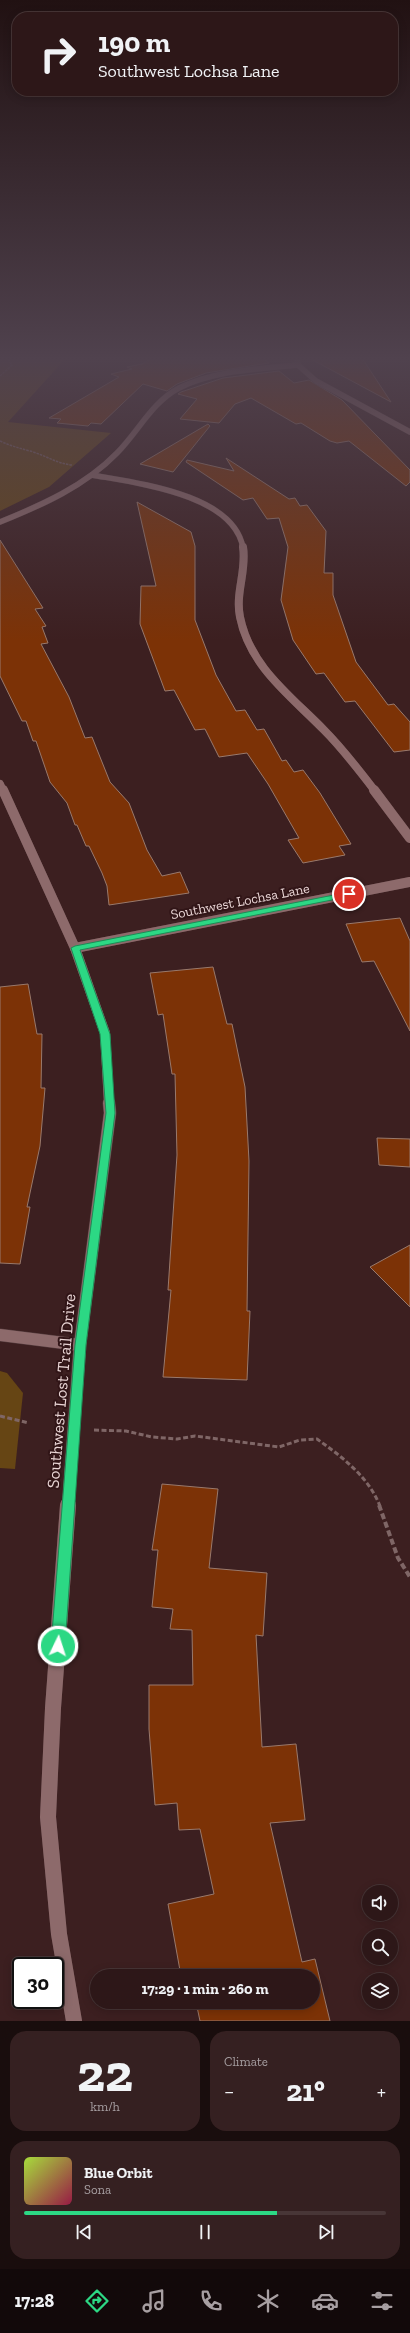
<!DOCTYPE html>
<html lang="en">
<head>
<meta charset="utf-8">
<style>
  body { margin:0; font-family:"Zilla Slab",serif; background:#352021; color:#f1f3f6; height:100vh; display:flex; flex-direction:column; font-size:15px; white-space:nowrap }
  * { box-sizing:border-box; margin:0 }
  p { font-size:13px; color:#a79fa2 }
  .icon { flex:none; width:22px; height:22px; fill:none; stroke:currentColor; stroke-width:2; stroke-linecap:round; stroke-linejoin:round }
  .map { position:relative; height:2021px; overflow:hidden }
  .panel { display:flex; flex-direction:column; gap:10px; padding:10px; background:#190d0d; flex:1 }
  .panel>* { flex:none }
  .banner { position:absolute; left:12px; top:12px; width:386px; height:84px; border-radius:16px; box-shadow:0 2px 10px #0003,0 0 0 1px #483637; background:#2d1718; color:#f1f3f6; overflow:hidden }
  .tools { position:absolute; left:362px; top:1885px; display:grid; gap:8px }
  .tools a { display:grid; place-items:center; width:36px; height:36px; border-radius:50%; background:#2d1718; box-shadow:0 2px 10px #0003,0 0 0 1px #483637; font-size:20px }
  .speed { position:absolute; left:12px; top:1957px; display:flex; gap:8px; font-size:20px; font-weight:700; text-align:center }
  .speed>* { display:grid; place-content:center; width:52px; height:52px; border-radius:50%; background:#2d1718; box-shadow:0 2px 10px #0003,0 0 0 1px #483637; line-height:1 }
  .speed .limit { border:2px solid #111; border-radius:6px; background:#fff; color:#111 }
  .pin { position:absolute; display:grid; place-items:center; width:34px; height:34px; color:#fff; margin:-17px; border:2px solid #fff; border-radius:50%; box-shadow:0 1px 4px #0007 }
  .me { position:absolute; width:44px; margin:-22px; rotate:4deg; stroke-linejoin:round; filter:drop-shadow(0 0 3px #0008) }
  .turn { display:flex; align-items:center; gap:14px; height:84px; padding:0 20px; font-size:18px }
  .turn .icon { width:52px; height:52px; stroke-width:2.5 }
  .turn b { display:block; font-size:28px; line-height:34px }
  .big { font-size:30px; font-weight:700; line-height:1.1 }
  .panel .widget { flex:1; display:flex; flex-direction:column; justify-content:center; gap:6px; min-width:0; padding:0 14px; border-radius:16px; background:#352021 }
  .panel .dial { align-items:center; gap:0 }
  .dial b { font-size:52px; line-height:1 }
  .song { display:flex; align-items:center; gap:12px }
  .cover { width:48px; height:48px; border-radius:6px; background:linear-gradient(135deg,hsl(80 70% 55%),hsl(340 70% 35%)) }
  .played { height:4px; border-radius:2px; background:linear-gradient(90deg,#2cd884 70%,#483637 70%) }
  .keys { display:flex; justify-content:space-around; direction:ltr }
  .heat { display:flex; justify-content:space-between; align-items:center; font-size:22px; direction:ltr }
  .panel .tiles { flex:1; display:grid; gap:10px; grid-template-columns:1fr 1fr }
  .widget:last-child { grid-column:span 2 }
  .trip { position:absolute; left:90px; top:1969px; width:230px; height:40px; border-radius:20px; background:#2d1718; box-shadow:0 2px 10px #0003,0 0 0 1px #483637; font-weight:700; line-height:40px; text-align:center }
  .tab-bar { display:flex; height:64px; justify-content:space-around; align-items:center; background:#12090a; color:#a79fa2 }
  .tab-bar .icon { width:28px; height:28px }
  .tab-bar .selected { color:#2cd884 }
  .tab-bar b { font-size:18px; color:#f1f3f6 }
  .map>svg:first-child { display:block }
</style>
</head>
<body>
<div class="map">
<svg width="410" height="2021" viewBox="0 0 410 2021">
  <rect width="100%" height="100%" fill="#3c1f20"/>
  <!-- green -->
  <g fill="#664514">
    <path d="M0,358H66L8,422L111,433L49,487L0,511Z"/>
    <path d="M0,1371L7,1373L23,1393L15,1469L0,1468Z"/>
  </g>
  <!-- building -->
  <g fill="#7c3206" stroke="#99796c">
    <path d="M152,358H167L165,359L262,358L269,363L206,373L177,384L167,391L143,384L101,424L91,423L88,426L57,423L61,419L49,418L119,377L111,374L132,369L127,367L142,364Z"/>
    <path d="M309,358H362L391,402Z"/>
    <path d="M279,371L294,383L309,380L342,400L410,470V482L406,486L349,441L337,443L330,441L301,423L296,424L251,398L235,404L219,423L180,419L197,399L178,394L181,392L223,378Z"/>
    <path d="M208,424L210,426L173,472L140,464Z"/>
    <path d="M226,458L289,499L295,498L300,506L307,505L326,531L324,573H333V595L356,662L388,705L394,704L410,722V750L394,752L355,701L345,702L324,673L316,674L293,640L281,600L288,547L279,518L267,519L253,498L243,500L186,462L187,460L234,471Z"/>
    <path d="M137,502L191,532L195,546V620L216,675L236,711L245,710L257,730L264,729L282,761L286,760L294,772L303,770L320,793L351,844L339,846L345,855L303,863L288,840L299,838L268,784L247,753L219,757L205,729L195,730L174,690L165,691L140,624L141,586H156Z"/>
    <path d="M0,540L43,608L35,609L46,626L42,627L48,643L41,644L69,697L85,738L92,737L110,782L129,803L147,850L162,876L180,872L189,893L109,905L107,886L102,873L89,846H86L77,825H75L67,803L50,782L36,741H33L26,721H22L0,676Z"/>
    <path d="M400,918L410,941V1031L374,961L362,962L346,924Z"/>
    <path d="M213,967L227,1024H232L245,1087L249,1161L247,1311H250L247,1380L163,1377L171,1290H168L177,1155L175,1074H172L163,1014L158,1015L150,973Z"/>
    <path d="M28,984L37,1034H42L41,1088H45L40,1146L27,1207H30L20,1264L0,1263V987Z"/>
    <path d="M377,1138L410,1139V1167L379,1165Z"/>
    <path d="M410,1245V1307L370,1267Z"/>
    <path d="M162,1484L218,1489L209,1568L267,1573L263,1636L256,1635L262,1747L296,1744L305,1820L270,1823L302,1962L315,1959L330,2021H200L196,2002H313V1976H181L168,1904L214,1894L200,1829L179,1830L177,1803L155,1805L149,1729V1685H193L192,1630L170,1629L173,1609L152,1607L158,1550H152Z"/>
  </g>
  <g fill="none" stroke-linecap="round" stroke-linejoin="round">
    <!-- minor-far4 casing -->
    <g stroke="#553d3f" stroke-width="6">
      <g id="minor-far4">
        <path d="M297,358L298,365L316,381L410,432"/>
        <path d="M92,475C136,483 234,494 243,548"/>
        <path d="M0,522C42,505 85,486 117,453C138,432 152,402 179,388C215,370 259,369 298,365"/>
      </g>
    </g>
    <!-- minor-far3 casing -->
    <g stroke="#553d3f" stroke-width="8">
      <g id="minor-far3">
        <path d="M243,547C247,570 235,593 240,617C250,667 291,696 324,730C343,749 359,770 375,791"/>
        <path d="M0,784L3,791"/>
      </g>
    </g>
    <!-- minor-far2 casing -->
    <g stroke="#553d3f" stroke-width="10">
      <g id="minor-far2">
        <path d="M3,790L75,948L105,1033L109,1104"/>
        <path d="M374,790L410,838"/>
        <path d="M75,948L410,882"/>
      </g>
    </g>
    <!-- minor-far1 casing -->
    <g stroke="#553d3f" stroke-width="13">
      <g id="minor-far1">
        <path d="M0,1335L80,1345"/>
        <path d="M68,1506L80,1345L110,1113L109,1103"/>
      </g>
    </g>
    <!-- minor casing -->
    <g stroke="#553d3f" stroke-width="16">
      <path id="minor" d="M68,1505L53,1708L48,1817L59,1934L74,2021"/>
    </g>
    <!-- path-far2 -->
    <g stroke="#7f6666" stroke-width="1.5" stroke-dasharray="2.5 1" stroke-linecap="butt">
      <path d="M0,376L12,365L7,358"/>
      <path d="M0,441C11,446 19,448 30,451C45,455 57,464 73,465"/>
    </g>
    <!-- path-far1 -->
    <g stroke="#7f6666" stroke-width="3" stroke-dasharray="5 2.5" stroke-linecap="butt">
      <path d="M0,1416L29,1423"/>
      <path d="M94,1430L126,1431L152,1437L177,1439L195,1436L279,1447L300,1440L317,1439C342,1457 368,1476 380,1506"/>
    </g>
    <!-- path -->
    <path stroke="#7f6666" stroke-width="4" stroke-dasharray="6 3" stroke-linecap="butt" d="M379,1505L398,1558L410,1577"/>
    <!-- minor-far4 -->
    <use href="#minor-far4" stroke="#8d6a6b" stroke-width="5.5"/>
    <!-- minor-far3 -->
    <use href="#minor-far3" stroke="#8d6a6b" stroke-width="8"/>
    <!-- minor-far2 -->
    <use href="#minor-far2" stroke="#8d6a6b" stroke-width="10"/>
    <!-- minor-far1 -->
    <use href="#minor-far1" stroke="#8d6a6b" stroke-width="12"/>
    <!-- minor -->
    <use href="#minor" stroke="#8d6a6b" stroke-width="16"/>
  </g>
  <!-- sky -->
  <linearGradient id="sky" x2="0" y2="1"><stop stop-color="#211112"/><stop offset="0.56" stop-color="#50424e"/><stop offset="1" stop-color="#50424e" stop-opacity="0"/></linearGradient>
  <rect width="410" height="641" fill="url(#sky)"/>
  <!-- route -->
  <path fill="#2cd884" stroke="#1d8c56" d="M349,892H352V896L80,950L110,1034L115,1113L86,1345L65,1646L63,1650L58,1652L53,1650L51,1646L75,1345L106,1113L100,1034L71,948L75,946Z"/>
  <g text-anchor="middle" stroke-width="4" stroke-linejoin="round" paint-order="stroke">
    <!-- street labels -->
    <g font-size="14" fill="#e9d5d5" stroke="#311517">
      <text transform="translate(240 901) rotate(-11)" y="5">Southwest Lochsa Lane</text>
    </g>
    <!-- near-street labels -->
    <g font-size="17" fill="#e9d5d5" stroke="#311517">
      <text transform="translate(61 1391) rotate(-85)" y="6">Southwest Lost Trail Drive</text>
    </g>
  </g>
</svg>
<div class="tools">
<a><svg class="icon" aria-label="sound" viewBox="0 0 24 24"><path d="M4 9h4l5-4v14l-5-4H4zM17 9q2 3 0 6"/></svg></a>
<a><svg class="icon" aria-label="search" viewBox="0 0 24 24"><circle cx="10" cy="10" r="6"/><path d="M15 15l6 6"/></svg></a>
<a><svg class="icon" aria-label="layers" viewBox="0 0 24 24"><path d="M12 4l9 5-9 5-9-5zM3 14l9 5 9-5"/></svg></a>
</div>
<div class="speed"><div class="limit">30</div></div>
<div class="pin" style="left:349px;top:894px;background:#d93025"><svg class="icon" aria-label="arrive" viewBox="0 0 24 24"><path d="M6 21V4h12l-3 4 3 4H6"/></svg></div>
<svg class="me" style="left:58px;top:1646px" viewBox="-20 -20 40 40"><circle r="17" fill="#2cd884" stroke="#fff" stroke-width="3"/><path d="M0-11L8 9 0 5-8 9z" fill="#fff"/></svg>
<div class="trip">17:29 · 1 min · 260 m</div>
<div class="banner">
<div class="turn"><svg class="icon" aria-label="right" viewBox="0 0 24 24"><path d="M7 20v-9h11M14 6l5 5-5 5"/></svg><div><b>190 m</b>Southwest Lochsa Lane</div></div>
</div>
</div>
<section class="panel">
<div class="tiles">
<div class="widget dial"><b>22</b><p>km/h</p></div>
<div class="widget"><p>Climate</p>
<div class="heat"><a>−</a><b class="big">21°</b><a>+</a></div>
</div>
<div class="widget">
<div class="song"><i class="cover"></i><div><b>Blue Orbit</b><p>Sona</p></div></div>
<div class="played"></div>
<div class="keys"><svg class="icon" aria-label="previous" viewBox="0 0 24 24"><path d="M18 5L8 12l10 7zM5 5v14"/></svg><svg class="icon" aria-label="pause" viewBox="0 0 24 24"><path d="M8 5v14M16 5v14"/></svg><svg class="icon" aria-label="next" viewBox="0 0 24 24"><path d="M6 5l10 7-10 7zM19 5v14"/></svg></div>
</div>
</div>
</section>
<nav class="tab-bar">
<b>17:28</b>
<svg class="icon selected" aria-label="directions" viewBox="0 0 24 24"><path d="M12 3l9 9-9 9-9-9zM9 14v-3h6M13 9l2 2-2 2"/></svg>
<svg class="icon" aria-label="music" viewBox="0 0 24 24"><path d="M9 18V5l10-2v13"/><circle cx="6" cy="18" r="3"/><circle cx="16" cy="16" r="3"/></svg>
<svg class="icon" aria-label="phone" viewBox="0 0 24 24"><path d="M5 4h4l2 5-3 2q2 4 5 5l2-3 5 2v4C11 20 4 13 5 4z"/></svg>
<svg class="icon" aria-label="climate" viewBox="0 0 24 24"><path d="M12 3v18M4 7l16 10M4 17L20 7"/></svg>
<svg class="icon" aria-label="car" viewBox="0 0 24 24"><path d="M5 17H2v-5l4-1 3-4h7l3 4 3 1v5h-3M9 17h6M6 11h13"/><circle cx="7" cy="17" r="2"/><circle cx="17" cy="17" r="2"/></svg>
<svg class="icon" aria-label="filters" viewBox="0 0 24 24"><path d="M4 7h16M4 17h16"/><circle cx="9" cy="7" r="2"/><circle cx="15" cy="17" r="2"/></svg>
</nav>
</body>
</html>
